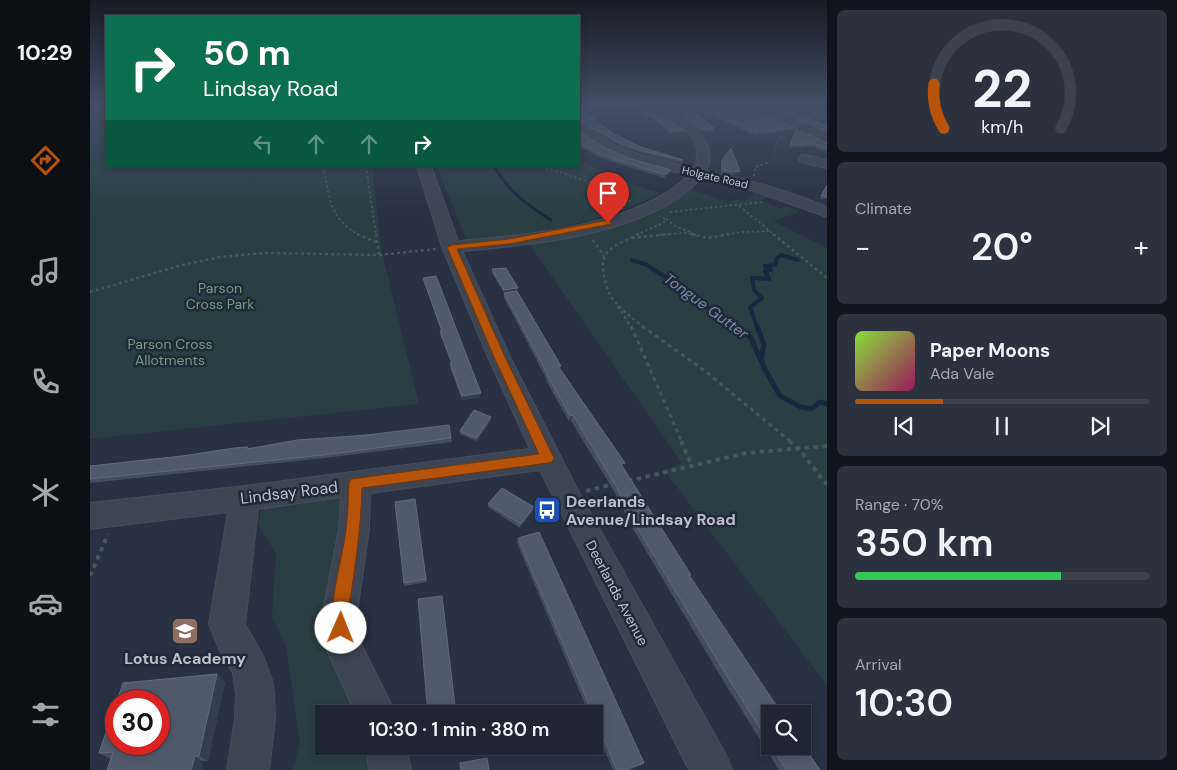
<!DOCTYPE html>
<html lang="en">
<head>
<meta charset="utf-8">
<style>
  body { margin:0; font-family:"DM Sans",sans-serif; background:#2c313e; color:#f1f3f6; height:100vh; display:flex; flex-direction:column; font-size:19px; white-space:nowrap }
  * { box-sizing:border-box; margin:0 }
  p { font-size:16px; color:#a1a5ac }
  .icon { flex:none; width:28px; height:28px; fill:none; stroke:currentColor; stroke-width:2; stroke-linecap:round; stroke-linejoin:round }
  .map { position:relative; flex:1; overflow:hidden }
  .details { display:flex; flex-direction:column; gap:10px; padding:10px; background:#11141c; width:350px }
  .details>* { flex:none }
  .banner { position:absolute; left:15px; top:15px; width:475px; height:152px; border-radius:0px; box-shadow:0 2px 8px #0003,0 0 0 1px #3c424d; background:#0b6e4f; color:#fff; overflow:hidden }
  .fabs { position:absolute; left:671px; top:705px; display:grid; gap:10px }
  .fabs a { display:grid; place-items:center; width:50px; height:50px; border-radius:0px; background:#1f2532; box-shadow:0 2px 8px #0003,0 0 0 1px #3c424d; font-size:25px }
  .speed { position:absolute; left:15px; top:690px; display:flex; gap:10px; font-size:25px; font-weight:700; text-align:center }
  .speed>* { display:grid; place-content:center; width:65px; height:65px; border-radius:50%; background:#1f2532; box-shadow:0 2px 8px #0003,0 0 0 1px #3c424d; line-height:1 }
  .speed .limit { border:8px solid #d22; background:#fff; color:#111 }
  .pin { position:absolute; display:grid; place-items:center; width:42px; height:42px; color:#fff; margin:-51px -21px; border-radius:50% 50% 50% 0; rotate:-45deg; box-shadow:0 0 5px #0007 }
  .pin .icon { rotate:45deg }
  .me { position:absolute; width:55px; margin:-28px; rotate:1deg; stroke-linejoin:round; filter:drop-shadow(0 0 4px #0008) }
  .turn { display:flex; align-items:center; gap:18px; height:105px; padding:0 15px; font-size:22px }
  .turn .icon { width:65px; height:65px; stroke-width:2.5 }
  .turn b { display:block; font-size:35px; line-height:42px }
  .lanes { display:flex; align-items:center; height:48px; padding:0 15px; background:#0003; justify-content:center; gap:25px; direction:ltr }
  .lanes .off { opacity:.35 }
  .big { font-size:38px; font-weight:600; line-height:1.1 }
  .details .tile { flex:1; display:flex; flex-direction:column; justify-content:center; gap:8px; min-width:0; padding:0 18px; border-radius:8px; background:#2c313e }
  .details .dial { align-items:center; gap:0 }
  .dial svg { height:130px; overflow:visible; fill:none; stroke:#3c424d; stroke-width:7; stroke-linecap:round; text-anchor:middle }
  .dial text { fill:#f1f3f6; stroke:none }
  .song { display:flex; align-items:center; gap:15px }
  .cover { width:60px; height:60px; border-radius:8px; background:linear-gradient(135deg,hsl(90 70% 55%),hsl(330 70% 35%)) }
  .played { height:5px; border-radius:2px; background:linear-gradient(90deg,#b45309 30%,#3c424d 30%) }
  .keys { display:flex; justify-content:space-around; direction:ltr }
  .heat { display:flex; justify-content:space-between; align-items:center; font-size:28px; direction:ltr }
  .charge { height:8px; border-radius:4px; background:linear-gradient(90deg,#34c759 70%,#3c424d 0) }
  .trip { position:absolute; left:225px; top:705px; width:288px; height:50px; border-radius:0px; background:#1f2532; box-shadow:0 2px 8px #0003,0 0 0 1px #3c424d; font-weight:600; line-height:50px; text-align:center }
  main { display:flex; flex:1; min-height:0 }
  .tab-bar { display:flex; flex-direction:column; width:90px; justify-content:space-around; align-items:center; background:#0c0f14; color:#a1a5ac }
  .tab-bar .icon { width:35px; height:35px }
  .tab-bar .on { color:#b45309 }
  .tab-bar b { font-size:22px; color:#f1f3f6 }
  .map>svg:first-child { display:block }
</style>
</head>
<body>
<main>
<nav class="tab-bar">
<b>10:29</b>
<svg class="icon on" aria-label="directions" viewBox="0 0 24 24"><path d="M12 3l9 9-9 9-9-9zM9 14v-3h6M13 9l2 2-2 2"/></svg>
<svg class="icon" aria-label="music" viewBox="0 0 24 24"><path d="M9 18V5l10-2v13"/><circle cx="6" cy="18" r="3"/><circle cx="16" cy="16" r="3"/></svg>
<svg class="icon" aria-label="phone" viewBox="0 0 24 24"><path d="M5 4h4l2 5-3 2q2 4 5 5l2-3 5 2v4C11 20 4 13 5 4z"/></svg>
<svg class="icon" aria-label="climate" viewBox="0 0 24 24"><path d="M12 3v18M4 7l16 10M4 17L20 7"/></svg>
<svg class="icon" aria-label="car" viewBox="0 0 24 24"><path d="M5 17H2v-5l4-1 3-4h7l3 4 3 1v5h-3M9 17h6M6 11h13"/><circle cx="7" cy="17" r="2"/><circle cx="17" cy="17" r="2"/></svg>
<svg class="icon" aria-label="filters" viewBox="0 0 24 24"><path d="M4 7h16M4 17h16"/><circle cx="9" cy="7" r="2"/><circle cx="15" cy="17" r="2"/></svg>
</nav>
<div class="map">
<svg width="737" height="770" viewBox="0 0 737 770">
  <rect width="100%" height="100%" fill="#293142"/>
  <!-- green -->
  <g fill="#2b3e43">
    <path d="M0,105H16V166H282L292,252L329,404L0,439Z"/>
    <path d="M737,105V120L708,124L688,116L707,114Z"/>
    <path d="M489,160L552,188L571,193C511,224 443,235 376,240L347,166H489Z"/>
    <path d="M600,189L639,202L648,199L655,201L668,191L682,196L672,200L688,208L697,206L710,212L683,221L737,248V686L574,470L592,463L439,244L470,239L566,210Z"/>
    <path d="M255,493L270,714H234V746H283L287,770H202L210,744L196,646L182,616L186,554L168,524L172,505Z"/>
  </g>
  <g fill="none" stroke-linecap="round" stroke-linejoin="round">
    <!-- stream-far2 -->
    <path stroke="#1c2740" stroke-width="3" d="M404,166C418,191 437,205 461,220"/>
    <!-- stream-far1 -->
    <g stroke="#1c2740" stroke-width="4">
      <path d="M542,260L555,264L612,300L620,311L646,327"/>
      <path d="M667,327L660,307L672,298L664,290L662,278L679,279L675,271L681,270L675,266L685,265L687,258L691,255L708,260"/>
    </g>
    <!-- stream -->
    <g stroke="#1c2740" stroke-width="5">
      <path d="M645,326L661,338L671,361"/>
      <path d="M667,326L674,345L671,358L674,368L690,396L711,407L721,409L730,402L737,404"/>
    </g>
    <!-- minor casing -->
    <g stroke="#474d5b" stroke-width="2">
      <g id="minor">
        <path d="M555,105C583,103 633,138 616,171C658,179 698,191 737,207V217L664,191L611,178C562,234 442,245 372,251L420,357L486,487L636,755L642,770H599L450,470L280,493L279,529L267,612L271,644L306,714H266L236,648L233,628V612L249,529L251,497L168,509L155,624L173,656L182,680L184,693L185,719L179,770H137L145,719L146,693L143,673L129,649L119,624L138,512L0,529V503L155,486L440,449L398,357L352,247L327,166H341L368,241C436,235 548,226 599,175C559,167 522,157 489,132V124L529,147L548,154L604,168C620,127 572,124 555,105Z"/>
        <path d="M649,105H662L737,136V144Z"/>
        <path d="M715,155L737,160V168L710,162L708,159L710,156Z"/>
        <path d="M276,746H316L321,770H279Z"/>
      </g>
    </g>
    <!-- path-far4 -->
    <g stroke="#44575a" stroke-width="1" stroke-dasharray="2 2" stroke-linecap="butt">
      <path d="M716,119L737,115"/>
      <path d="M689,136L705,143"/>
      <path d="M676,163L684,160L687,140L692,132"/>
    </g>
    <!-- path-far3 -->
    <g stroke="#44575a" stroke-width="2" stroke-dasharray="2.5 2.5" stroke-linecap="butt">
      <path d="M233,166C240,197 239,219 269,235"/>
      <path d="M276,166L286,235"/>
      <path d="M451,166L529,192L542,203"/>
      <path d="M664,176L665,167L680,162"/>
      <path d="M649,206L685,235"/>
      <path d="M580,212L673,202"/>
      <path d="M576,219L585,226L603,233"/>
      <path d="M546,235L573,223L576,220L570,216"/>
      <path d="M569,235L595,233L606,235"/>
      <path d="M632,235L652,232L680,231"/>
    </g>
    <!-- path-far2 -->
    <g stroke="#44575a" stroke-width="2.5" stroke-dasharray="3 3" stroke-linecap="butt">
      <path d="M267,234L286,242"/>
      <path d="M286,234L289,255"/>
      <path d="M549,234C537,240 524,244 516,254C508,264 517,292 524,301C533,311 543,319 554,327"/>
      <path d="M601,234L618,238L639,234"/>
      <path d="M683,234L737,278"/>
      <path d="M542,238L582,234"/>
      <path d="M503,240L514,256"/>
      <path d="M0,292L92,265L130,257L175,253L289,255L346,249"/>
      <path d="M528,306L541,327"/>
    </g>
    <!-- path-far1 -->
    <g stroke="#44575a" stroke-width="3" stroke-dasharray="4 4" stroke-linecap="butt">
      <path d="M541,326L592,442"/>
      <path d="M552,326L615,371L701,442"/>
    </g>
    <!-- path -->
    <g stroke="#44575a" stroke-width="4" stroke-dasharray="4.5 4.5" stroke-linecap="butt">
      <path d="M591,441L602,466"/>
      <path d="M699,441L709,449L737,485"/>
      <path d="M538,481L656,453L737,446"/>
      <path d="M496,491L524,484"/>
      <path d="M0,576L18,534"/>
    </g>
    <!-- minor -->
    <use href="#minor" fill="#3d4452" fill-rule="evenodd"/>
  </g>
  <!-- wall -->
  <g fill="#444e5f">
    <path d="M489,105L498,114L522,133L548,146L593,160L592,163L549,152L530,145L489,123Z"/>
    <path d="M539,105H555L562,110L594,130V132L579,133L567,122Z"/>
    <path d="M569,105H582L587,108V105H596L624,128L623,131H611L592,115L579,108Z"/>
    <path d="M598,105H650L703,131L666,136Z"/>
    <path d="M666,105H712L694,108L737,126V134Z"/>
    <path d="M706,129L737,143V153L723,146L699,148Z"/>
    <path d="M489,131L514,147L541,159L580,173L574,178L511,158L489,146Z"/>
    <path d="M632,160L649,174L642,175L631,172V163Z"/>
    <path d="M737,185V199H730Z"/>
    <path d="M402,269L427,291L471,366L470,369L601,575L600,576L680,714V746H712L730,770H689L631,677L543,529L525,493L481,421H479L468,402L456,380V378L414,298V293L402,273Z"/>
    <path d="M333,278L390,397L372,400L360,367V363H361L350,334V331H351L334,281Z"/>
    <path d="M401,421L387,441L370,434V431Z"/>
    <path d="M361,438L362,442L235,458L0,483V466L158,448Z"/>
    <path d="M325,499L337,582L314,586L305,502Z"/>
    <path d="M398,504L443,510L430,528L398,507Z"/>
    <path d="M428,538L551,766L540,770H523L504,725V714H499L427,543Z"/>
    <path d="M135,682L118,761L21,759L9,753Z"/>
    <path d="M340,746H370V750L342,755Z"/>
  </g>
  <!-- shaded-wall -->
  <g fill="#343d4f">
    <path d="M701,105H712L690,109L691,107Z"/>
    <path d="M704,128L703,131L666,136L667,133Z"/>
    <path d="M581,170L580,173L574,178L575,175Z"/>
    <path d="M650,171L649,174L642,175L643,172Z"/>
    <path d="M428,288L427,291L414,293V290Z"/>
    <path d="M391,393L390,397L372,400V396Z"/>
    <path d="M483,415L481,421H479L480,416Z"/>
    <path d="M401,417V421L387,441V438Z"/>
    <path d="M444,507L443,510L430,528L431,524Z"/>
    <path d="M127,674L135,682L118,761L109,756Z"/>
    <path d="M105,756L113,762L112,770H101Z"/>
    <path d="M554,763L551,766L540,770H535Z"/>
  </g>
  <!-- building -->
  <g fill="#515a6b" stroke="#616a7a">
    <path d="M489,105H490L498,114L522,133L548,146L593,160L549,150L530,143L489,121Z"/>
    <path d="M544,105H555L562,110L594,130H580L567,119Z"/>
    <path d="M577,105H582L588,109V105H596L624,128L612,129L593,112Z"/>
    <path d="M605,105H650L704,128L667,133Z"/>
    <path d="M673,105H701L691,107L737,126V131Z"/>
    <path d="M706,129L737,143V150L724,143L700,145Z"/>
    <path d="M489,131L514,147L541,159L581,170L575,175L512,155L489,143Z"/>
    <path d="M641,148L650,171L643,172L632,169V160Z"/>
    <path d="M737,185V196H731Z"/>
    <path d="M416,268L428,288L414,290L402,269Z"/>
    <path d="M346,276L391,393L372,396L360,363H362L350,331H352L333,278Z"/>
    <path d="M427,291L471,366H468L535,463L531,464L601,575H599L692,714H680V744L635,673L545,524L527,488L483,415L480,416L457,375H458L414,293Z"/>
    <path d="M384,410L401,417L387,438L370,431Z"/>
    <path d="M359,425L361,438L234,455L0,479V466L92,456L144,448L158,447L157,449L207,440L277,435Z"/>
    <path d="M412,488L444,507L431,524L398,504Z"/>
    <path d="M325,499L336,579L314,583L305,502Z"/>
    <path d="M449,532L554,763L535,770H527L504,715V714H503L428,538Z"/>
    <path d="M352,596L366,714H338L328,599Z"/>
    <path d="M127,674L109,756H105L101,770H17L23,752L9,753L26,702V744H69V701H27L33,683Z"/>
    <path d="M712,744L730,770H696L681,746H712Z"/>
    <path d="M340,746H369L341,751Z"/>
    <path d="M397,758L399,770H371L370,763Z"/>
  </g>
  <!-- sky -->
  <linearGradient id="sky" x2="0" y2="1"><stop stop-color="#171b24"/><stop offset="0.49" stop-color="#434e65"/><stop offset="1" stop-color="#434e65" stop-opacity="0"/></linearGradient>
  <rect width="737" height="213" fill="url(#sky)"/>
  <!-- route -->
  <path fill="#b45309" stroke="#753606" d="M518,220L522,223L521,224L419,244L367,249L415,357L464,458L462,462L458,463L272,488C271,528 265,568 259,607C258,617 261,625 257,634L251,637L245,634C236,611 253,556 256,530C258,515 258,499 259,483L261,479L449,454L404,357L357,247L362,245L419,239Z"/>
  <!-- icons -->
  <defs>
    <g id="bus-square" transform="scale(1.4375)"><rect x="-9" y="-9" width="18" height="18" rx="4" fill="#1a4fb4" stroke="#222937"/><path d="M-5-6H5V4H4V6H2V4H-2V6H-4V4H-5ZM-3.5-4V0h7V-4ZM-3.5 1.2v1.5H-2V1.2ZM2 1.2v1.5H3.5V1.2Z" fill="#fff"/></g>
    <g id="school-square" transform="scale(1.4375)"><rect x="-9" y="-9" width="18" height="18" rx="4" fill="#8d6e63" stroke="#222937"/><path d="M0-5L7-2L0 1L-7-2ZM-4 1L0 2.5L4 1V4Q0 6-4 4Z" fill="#fff"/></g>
  </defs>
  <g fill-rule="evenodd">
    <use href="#bus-square" x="457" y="510"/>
    <use href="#school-square" x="95" y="631"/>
  </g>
  <g text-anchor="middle" stroke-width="5" stroke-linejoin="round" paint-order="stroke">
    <!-- far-street labels -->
    <g font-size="11" fill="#babfcb" stroke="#222937">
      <text transform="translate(625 177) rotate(13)" y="4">Holgate Road</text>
    </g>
    <!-- park labels -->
    <g font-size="14" fill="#739b7f" stroke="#222937">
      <text x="130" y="293">Parson<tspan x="130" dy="16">Cross Park</tspan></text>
      <text x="80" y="349">Parson Cross<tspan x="80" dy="16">Allotments</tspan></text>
    </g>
    <!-- street labels -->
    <g font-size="14" fill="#babfcb" stroke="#222937">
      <text transform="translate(527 593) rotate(62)" y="5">Deerlands Avenue</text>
    </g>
    <!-- water labels -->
    <g font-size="15" font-style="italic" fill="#7687a8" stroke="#222937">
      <text transform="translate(616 306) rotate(36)" y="5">Tongue Gutter</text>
    </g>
    <!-- near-street labels -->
    <g font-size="16" fill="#babfcb" stroke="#222937">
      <text transform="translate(199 492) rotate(-7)" y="6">Lindsay Road</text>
    </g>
    <!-- near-poi labels -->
    <g font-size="16" font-weight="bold" fill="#babfcb" stroke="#222937" text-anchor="start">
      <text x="476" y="507">Deerlands<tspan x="476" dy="18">Avenue/Lindsay Road</tspan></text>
      <text x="95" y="664" text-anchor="middle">Lotus Academy</text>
    </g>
  </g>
</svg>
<div class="fabs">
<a><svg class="icon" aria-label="search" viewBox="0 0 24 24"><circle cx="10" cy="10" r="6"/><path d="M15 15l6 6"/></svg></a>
</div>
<div class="speed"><div class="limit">30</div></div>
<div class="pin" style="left:518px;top:223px;background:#d93025"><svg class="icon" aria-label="arrive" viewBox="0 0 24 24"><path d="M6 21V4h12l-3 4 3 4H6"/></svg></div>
<svg class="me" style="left:251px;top:628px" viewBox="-20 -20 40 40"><circle r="19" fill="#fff"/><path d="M0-13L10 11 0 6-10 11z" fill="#b45309"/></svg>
<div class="trip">10:30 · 1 min · 380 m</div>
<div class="banner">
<div class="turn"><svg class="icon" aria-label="right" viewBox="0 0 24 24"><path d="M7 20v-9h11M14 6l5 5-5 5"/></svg><div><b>50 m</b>Lindsay Road</div></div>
<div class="lanes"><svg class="icon off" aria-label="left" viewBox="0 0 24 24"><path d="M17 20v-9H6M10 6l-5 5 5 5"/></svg><svg class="icon off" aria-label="ahead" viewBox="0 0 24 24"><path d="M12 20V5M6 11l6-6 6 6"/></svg><svg class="icon off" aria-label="ahead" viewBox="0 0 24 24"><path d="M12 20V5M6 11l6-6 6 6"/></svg><svg class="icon" aria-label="right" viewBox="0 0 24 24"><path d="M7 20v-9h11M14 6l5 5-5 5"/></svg></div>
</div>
</div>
<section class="details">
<div class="tile dial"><svg viewBox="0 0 100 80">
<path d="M14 69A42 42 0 1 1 86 69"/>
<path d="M14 69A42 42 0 0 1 8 42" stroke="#b45309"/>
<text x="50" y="56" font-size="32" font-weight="700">22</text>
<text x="50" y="72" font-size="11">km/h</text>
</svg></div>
<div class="tile"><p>Climate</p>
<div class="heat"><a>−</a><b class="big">20°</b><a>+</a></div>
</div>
<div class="tile">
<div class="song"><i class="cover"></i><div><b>Paper Moons</b><p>Ada Vale</p></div></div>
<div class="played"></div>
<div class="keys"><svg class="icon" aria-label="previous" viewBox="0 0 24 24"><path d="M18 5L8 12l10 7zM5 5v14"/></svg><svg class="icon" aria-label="pause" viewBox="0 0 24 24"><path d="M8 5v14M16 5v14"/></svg><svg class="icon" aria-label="next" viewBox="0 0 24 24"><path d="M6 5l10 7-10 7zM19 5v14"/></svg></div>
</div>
<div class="tile"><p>Range · 70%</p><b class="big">350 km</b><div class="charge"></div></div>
<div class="tile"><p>Arrival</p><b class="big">10:30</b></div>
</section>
</main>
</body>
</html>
